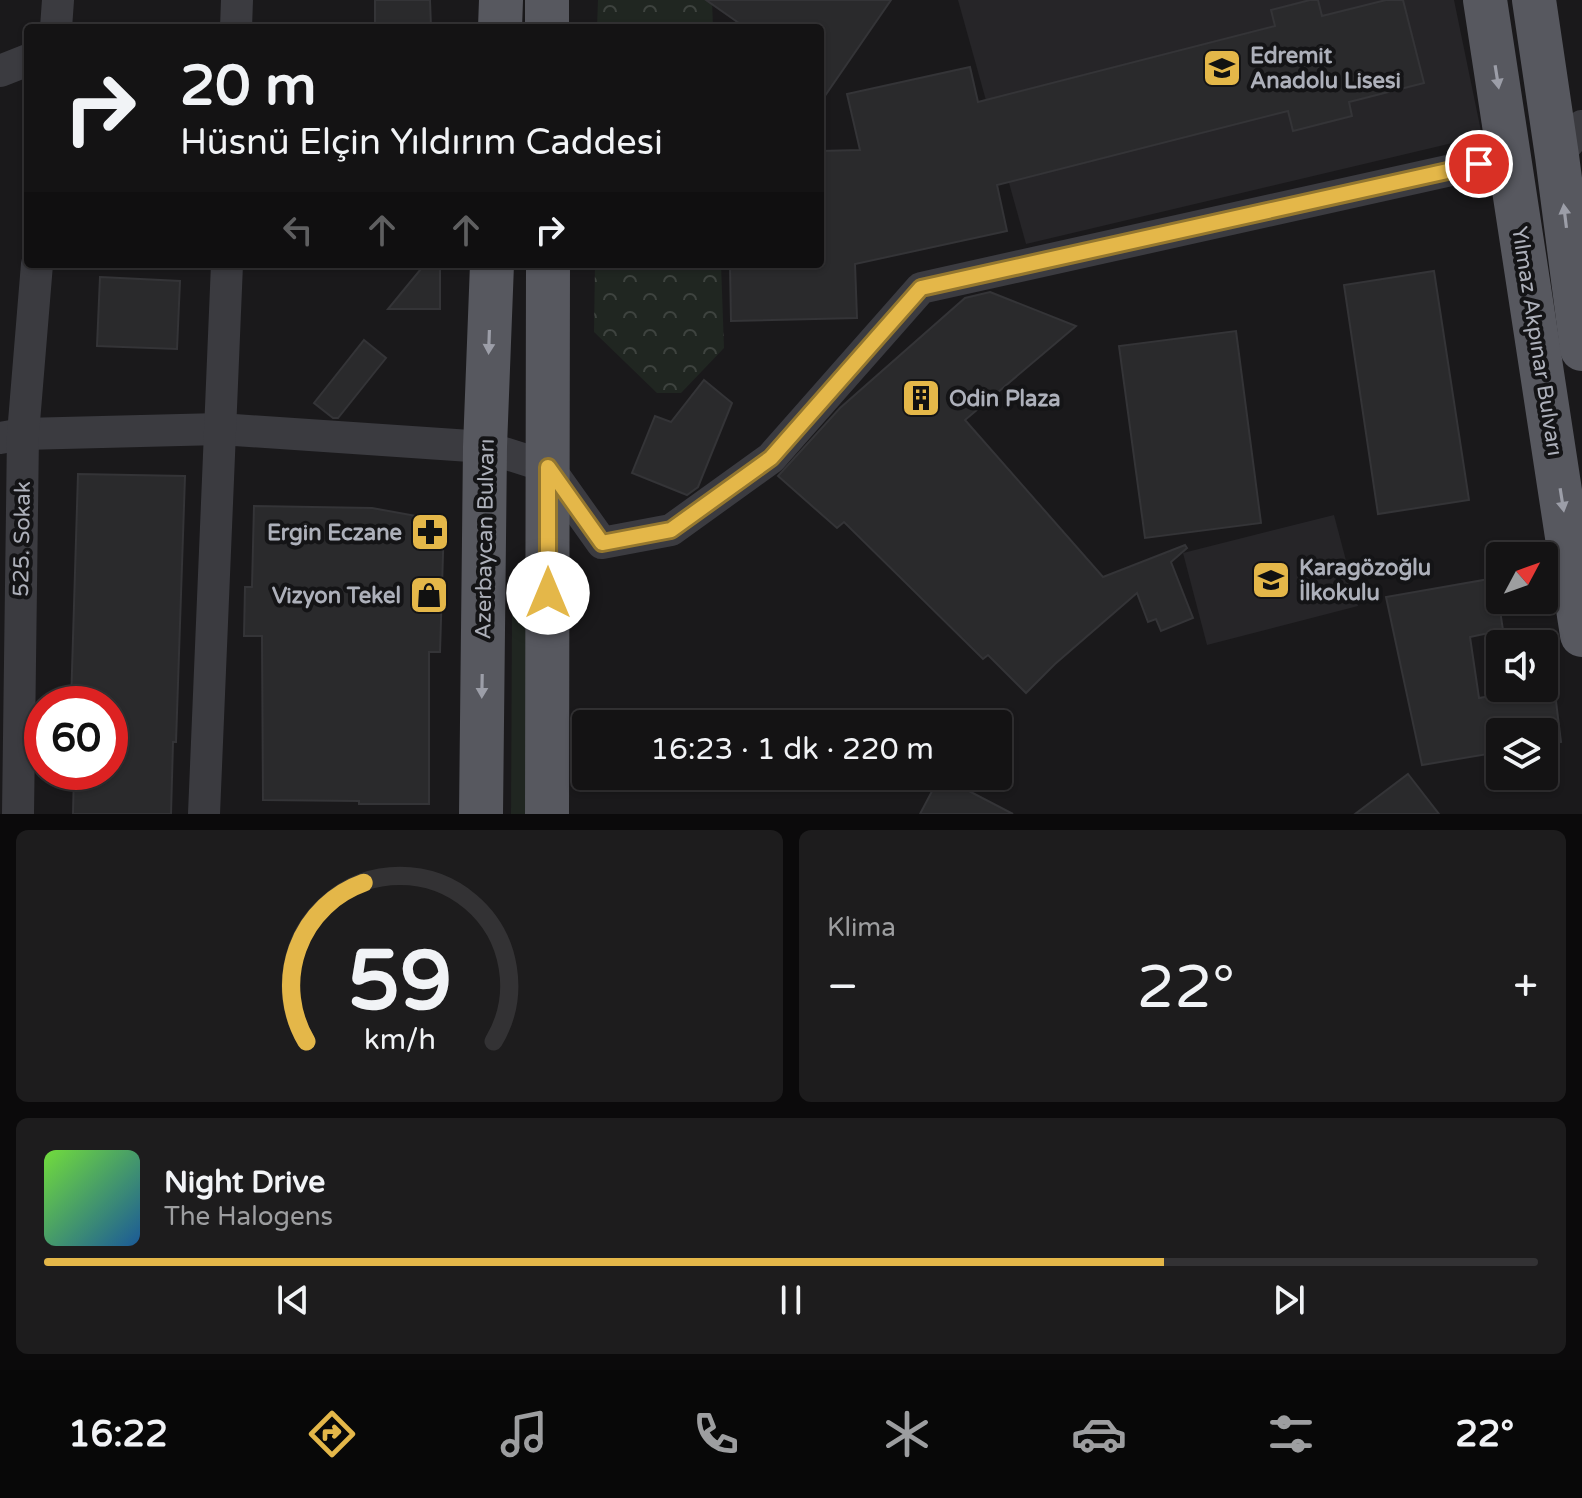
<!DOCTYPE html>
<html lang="tr">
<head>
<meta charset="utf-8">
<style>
  body { margin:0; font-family:"Varela Round",sans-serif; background:#1d1c1d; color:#f1f3f6; height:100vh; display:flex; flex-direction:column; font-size:30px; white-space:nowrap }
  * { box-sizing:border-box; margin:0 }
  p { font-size:26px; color:#9d9ea0 }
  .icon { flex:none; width:44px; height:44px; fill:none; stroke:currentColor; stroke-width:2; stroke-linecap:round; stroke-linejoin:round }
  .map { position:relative; height:814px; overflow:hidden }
  .panel { display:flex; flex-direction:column; gap:16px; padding:16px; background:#0b0a0b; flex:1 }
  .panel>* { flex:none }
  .hud { position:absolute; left:24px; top:24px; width:800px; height:244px; border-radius:8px; box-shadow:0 2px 6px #0004,0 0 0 2px #333234; background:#141314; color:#f1f3f6; overflow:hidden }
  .needle { width:52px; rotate:49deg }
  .fabs { position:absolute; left:1486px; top:542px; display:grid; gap:16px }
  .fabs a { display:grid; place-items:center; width:72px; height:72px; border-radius:8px; background:#141314; box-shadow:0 2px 6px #0004,0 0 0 2px #333234; font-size:40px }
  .speed { position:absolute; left:24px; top:686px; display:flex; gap:16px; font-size:40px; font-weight:700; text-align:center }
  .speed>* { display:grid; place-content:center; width:104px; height:104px; border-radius:50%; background:#141314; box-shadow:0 2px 6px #0004,0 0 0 2px #333234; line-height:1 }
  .speed .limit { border:12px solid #d22; background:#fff; color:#111 }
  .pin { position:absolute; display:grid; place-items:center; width:68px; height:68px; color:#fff; margin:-34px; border:4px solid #fff; border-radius:50%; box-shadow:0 2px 8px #0007 }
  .me { position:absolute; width:88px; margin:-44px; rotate:0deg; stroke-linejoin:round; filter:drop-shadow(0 0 6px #0008) }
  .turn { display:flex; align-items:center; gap:28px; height:168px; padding:0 24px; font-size:36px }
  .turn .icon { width:104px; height:104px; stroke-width:2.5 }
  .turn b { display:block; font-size:56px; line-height:68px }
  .lanes { display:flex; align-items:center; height:76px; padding:0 24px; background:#0003; justify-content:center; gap:40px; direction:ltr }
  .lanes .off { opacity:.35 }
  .big { font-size:60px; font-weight:600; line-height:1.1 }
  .panel .widget { flex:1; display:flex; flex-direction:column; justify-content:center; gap:12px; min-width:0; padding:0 28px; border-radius:12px; background:#1d1c1d }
  .panel .dial { align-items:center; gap:0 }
  .dial svg { height:208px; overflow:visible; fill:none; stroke:#333234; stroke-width:7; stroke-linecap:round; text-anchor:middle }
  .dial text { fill:#f1f3f6; stroke:none }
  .song { display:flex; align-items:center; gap:24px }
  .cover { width:96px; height:96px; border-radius:12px; background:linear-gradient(135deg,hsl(100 70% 55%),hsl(210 70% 35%)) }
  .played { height:8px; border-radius:4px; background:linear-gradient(90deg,#e4b749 75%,#333234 75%) }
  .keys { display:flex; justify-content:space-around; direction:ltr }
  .heat { display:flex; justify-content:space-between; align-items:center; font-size:44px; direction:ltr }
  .panel .tiles { flex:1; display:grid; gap:16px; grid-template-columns:1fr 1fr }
  .widget:last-child { grid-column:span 2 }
  .trip { position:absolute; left:572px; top:710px; width:440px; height:80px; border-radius:8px; background:#141314; box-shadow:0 2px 6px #0004,0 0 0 2px #333234; font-weight:600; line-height:80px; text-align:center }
  .menu { display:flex; height:128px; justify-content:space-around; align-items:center; background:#080808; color:#9d9ea0 }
  .menu .icon { width:56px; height:56px }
  .menu .active { color:#e4b749 }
  .menu b { font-size:36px; color:#f1f3f6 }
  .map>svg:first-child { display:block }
</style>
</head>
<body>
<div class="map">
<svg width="1582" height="814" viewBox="0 0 1582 814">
  <defs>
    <pattern id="park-crowns" width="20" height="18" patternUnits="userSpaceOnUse" patternTransform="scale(2)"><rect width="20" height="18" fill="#202621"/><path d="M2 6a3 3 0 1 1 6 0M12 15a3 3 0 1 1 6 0" fill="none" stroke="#3e433f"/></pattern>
  </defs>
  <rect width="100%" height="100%" fill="#1a191b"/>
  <!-- built -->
  <g fill="#262528">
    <path d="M958,0H1454L1482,136L1026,244Z"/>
    <path d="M1334,515L1358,606L1207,645L1183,553Z"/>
  </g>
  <!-- green -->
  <path fill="#202621" d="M520,585L533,602L530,814H511L512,607Z"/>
  <!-- park -->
  <g fill="url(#park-crowns)">
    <path d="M598,0H712L713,28H597Z"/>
    <path d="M595,264H721L724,348L681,393H657L594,332Z"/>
  </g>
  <!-- building -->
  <g fill="#2a2a2c" stroke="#343437" stroke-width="2">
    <path d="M375,0H430L431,28H375Z"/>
    <path d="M706,0H891L820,103V28H746Z"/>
    <path d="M1310,0H1318L1322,16L1386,0H1403L1424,83L1349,102L1352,116L1293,131L1288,111L997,185L1007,231L855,264L857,318L731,321L730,264H820V151L860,150L847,94L970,67L978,102L1275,26L1271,10Z"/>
    <path d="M425,264H440V309H388Z"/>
    <path d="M1434,271L1469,500L1378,514L1344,285Z"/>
    <path d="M100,277L180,281L177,349L97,346Z"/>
    <path d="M990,292L1076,326L965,420L1103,577L1185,545L1187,548L1171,562L1193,618L1161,631L1156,619L1148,622L1137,593L1055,664L1026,693L988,655L983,659L844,522L837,528L778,476L840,408L965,298Z"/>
    <path d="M1236,331L1261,523L1145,538L1119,346Z"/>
    <path d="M364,340L386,358L338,418H333L314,403Z"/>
    <path d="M704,380L732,403L698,487L687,495L632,473L655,416L671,422Z"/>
    <path d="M78,474L185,476L176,742H173L171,814H73L74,772H110V704H71Z"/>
    <path d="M254,506L372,508L444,521L440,652H429V804H359V801L263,800L262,636H244L245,587H252Z"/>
    <path d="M1495,578L1503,630L1470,637L1479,698L1554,685L1561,742L1544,745V732H1500V752L1422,765L1386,597Z"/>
    <path d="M1408,774L1439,814H1355Z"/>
    <path d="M940,776L1013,814H920Z"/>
  </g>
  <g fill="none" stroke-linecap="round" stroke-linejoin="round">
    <!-- minor -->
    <g stroke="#3b3b40" stroke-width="32">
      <path d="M56,28L58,0"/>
      <path d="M236,28L237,0"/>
      <path d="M0,71L28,60"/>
      <path d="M1557,156L1582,126"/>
      <path d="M0,438L23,434L220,429L485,447L548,467L602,543L671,530L771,458L921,288L1510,157"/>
      <path d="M18,814L23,434L37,264"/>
      <path d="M204,814L227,264"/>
    </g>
    <!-- primary -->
    <g stroke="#57585f" stroke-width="44">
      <path d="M547,0V28"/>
      <path d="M1485,0L1582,635"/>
      <path d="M1534,0L1557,156L1582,349"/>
      <path d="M500,28L501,0"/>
      <path d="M481,814L485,447L492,264"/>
      <path d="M547,814L548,264"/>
    </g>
  </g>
  <!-- one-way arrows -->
  <defs><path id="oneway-solid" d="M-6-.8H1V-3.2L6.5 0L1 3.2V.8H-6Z" transform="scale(2)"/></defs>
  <g fill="#9c9ea8">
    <use href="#oneway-solid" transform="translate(1497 77) rotate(81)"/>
    <use href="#oneway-solid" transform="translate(1565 216) rotate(-97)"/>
    <use href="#oneway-solid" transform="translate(489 342) rotate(92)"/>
    <use href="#oneway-solid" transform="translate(1562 500) rotate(81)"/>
    <use href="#oneway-solid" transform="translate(482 686) rotate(91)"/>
  </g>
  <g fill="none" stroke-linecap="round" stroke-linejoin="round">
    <!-- route casing -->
    <g stroke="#94772f" stroke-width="20">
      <path id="route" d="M548,593V467L602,543L671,530L771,458L921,288L1479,164"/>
    </g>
    <!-- route -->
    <use href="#route" stroke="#e4b749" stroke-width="14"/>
  </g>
  <!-- icons -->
  <defs>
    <g id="school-square" transform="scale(2)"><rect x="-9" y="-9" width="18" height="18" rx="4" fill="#e4b749" stroke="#141416"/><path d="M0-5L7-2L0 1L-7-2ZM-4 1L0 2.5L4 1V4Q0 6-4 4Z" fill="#111"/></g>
    <g id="building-square" transform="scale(2)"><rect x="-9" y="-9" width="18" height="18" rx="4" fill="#e4b749" stroke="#141416"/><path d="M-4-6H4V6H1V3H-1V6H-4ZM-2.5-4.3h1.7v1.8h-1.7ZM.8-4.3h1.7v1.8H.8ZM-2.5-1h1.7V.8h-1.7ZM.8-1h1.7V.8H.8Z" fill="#111"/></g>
    <g id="pharmacy-square" transform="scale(2)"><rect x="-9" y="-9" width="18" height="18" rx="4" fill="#e4b749" stroke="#141416"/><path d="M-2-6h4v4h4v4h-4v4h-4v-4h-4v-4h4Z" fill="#111"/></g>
    <g id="shop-square" transform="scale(2)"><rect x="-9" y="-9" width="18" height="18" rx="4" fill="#e4b749" stroke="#141416"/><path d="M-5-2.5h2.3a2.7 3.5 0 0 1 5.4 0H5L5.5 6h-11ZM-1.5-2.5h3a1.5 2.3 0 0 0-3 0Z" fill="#111"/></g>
  </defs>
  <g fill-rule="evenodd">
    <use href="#school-square" x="1222" y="68"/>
    <use href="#building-square" x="921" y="398"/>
    <use href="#pharmacy-square" x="430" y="532"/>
    <use href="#school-square" x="1271" y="580"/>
    <use href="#shop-square" x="429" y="595"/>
  </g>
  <g text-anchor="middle" stroke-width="8" stroke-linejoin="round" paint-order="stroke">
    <!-- poi labels -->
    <g font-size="22" font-weight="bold" fill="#adb0ba" stroke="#141416" text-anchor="start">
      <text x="1250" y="63">Edremit<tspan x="1250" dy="25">Anadolu Lisesi</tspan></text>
      <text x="949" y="406">Odin Plaza</text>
      <text x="402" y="540" text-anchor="end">Ergin Eczane</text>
      <text x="1299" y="575">Karagözoğlu<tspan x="1299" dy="25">İlkokulu</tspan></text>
      <text x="401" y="603" text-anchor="end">Vizyon Tekel</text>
    </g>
    <!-- street labels -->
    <g font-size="22" fill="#adb0ba" stroke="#141416">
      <text transform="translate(1538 341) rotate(81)" y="8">Yılmaz Akpınar Bulvarı</text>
      <text transform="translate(21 539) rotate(-89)" y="8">525. Sokak</text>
      <text transform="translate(484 539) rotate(-89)" y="8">Azerbaycan Bulvarı</text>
    </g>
  </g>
</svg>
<div class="fabs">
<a><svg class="needle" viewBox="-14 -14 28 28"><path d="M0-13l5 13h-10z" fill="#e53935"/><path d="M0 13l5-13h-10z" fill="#9d9ea0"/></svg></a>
<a><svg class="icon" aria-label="sound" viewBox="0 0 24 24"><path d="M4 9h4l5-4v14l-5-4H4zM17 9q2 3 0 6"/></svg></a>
<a><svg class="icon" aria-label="layers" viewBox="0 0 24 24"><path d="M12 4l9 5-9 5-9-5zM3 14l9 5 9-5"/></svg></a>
</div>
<div class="speed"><div class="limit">60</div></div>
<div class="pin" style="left:1479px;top:164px;background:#d93025"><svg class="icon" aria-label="arrive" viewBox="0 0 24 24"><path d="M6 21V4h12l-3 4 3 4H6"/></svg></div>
<svg class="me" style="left:548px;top:593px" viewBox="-20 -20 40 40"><circle r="19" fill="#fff"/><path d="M0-13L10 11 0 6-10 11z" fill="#e4b749"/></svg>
<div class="trip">16:23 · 1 dk · 220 m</div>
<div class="hud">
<div class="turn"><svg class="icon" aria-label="right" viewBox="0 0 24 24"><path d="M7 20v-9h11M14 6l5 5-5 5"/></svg><div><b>20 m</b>Hüsnü Elçin Yıldırım Caddesi</div></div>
<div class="lanes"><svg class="icon off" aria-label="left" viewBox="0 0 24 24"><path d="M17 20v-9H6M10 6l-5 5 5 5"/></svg><svg class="icon off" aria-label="ahead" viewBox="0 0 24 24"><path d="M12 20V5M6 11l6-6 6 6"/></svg><svg class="icon off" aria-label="ahead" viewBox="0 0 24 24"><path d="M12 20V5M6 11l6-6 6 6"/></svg><svg class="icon" aria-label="right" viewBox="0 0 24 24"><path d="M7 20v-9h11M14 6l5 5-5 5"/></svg></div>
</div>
</div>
<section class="panel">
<div class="tiles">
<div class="widget dial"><svg viewBox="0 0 100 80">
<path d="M14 69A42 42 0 1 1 86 69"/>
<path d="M14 69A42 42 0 0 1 36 8" stroke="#e4b749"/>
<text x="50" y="56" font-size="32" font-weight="700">59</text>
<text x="50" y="72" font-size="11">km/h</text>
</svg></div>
<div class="widget"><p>Klima</p>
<div class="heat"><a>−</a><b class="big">22°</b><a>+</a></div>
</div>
<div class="widget">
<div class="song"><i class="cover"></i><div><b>Night Drive</b><p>The Halogens</p></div></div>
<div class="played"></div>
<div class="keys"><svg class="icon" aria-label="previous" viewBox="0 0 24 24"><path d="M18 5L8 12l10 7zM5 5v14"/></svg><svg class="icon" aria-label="pause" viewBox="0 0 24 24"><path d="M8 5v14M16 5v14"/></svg><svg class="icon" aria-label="next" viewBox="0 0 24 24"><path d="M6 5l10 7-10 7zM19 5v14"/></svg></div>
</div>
</div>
</section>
<nav class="menu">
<b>16:22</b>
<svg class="icon active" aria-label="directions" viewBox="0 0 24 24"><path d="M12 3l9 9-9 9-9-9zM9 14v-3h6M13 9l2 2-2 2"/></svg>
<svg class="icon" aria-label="music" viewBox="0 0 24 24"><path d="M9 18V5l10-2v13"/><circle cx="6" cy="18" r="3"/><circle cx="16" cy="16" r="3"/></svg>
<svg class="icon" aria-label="phone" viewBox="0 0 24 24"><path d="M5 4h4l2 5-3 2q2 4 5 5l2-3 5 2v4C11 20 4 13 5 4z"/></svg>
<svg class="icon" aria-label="climate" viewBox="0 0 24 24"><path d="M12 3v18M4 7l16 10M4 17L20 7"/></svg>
<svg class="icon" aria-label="car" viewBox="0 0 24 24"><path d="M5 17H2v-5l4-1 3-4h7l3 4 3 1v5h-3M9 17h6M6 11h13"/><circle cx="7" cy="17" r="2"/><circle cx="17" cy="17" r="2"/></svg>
<svg class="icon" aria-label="filters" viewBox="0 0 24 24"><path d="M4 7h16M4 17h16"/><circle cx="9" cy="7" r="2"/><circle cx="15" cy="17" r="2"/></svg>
<b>22°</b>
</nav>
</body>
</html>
